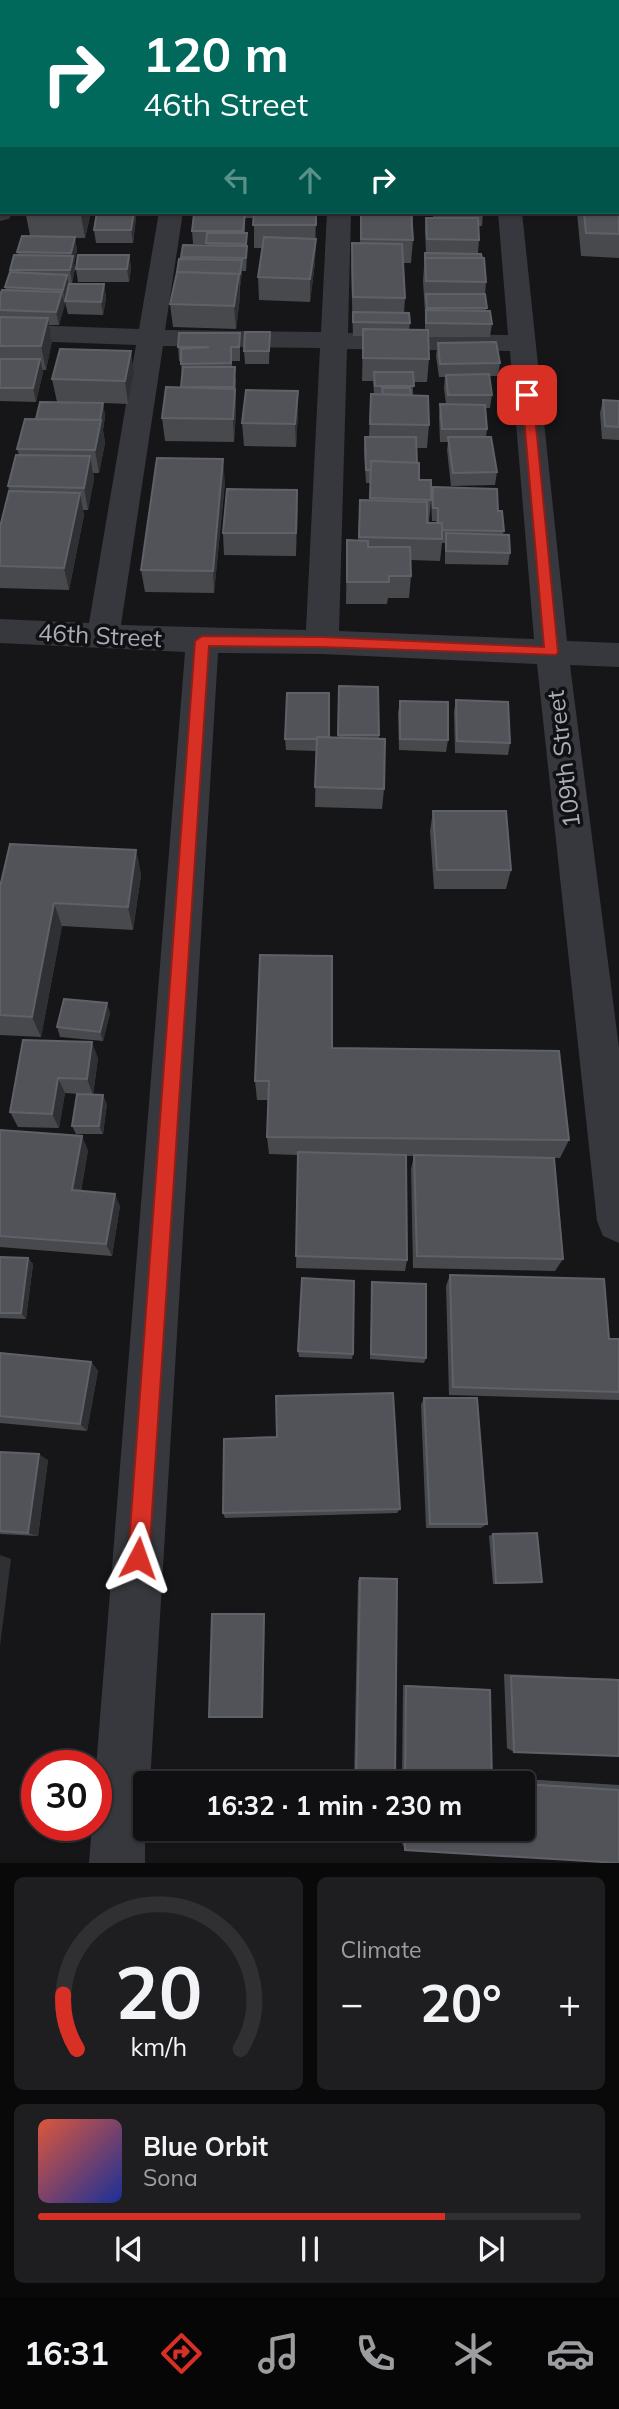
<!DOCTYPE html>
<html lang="en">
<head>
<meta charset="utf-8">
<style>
  body { margin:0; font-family:Mulish,sans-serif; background:#1e1e20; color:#f1f3f6; height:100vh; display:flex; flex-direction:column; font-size:26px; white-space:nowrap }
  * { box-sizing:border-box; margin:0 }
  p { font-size:23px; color:#9c9d9f }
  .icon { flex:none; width:38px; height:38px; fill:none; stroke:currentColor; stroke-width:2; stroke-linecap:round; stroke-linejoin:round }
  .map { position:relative; height:1863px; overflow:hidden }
  .drawer { display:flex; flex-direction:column; gap:14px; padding:14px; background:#09090a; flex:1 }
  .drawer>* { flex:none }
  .guide { position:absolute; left:0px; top:0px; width:620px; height:214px; box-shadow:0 2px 5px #0004,0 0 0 2px #303032; background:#00695c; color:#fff; overflow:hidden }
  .speed { position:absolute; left:21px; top:1750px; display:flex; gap:14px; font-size:35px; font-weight:700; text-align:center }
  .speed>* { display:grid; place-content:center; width:91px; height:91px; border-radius:50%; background:#101012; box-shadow:0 2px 5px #0004,0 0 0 2px #303032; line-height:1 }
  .speed .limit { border:10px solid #d22; background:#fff; color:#111 }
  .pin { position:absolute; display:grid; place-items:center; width:60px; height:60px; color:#fff; margin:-30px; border-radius:14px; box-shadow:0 4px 10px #0006 }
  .me { position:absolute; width:77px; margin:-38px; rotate:4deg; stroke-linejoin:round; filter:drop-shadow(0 0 5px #0008) }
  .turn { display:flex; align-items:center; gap:24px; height:147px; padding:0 28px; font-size:32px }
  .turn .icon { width:91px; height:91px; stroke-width:2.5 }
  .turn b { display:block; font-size:49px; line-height:60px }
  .lanes { display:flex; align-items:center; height:66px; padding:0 28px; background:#0003; justify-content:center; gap:35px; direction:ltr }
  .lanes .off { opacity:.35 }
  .big { font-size:52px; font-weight:700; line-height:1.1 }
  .drawer .tile { flex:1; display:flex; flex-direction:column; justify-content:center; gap:10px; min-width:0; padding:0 24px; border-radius:10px; background:#1e1e20 }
  .drawer .dial { align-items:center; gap:0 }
  .dial svg { height:182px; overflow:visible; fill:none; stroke:#303032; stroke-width:7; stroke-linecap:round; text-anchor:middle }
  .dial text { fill:#f1f3f6; stroke:none }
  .song { display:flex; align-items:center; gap:21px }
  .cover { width:84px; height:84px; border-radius:10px; background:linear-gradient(135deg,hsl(10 70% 55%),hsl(230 70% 35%)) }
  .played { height:7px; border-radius:4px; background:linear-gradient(90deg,#d93025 75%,#303032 75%) }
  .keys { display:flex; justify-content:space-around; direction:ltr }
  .heat { display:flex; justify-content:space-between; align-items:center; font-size:38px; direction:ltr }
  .drawer .tiles { flex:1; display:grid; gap:14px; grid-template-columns:1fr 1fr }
  .tile:last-child { grid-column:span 2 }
  .trip { position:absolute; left:133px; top:1771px; width:402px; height:70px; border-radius:7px; background:#101012; box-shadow:0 2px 5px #0004,0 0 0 2px #303032; font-weight:700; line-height:70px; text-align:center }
  .tabs { display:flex; height:112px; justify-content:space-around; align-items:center; background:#060607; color:#9c9d9f }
  .tabs .icon { width:49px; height:49px }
  .tabs .current { color:#d93025 }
  .tabs b { font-size:32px; color:#f1f3f6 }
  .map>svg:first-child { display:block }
</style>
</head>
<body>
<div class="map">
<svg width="619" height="1863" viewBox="0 0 619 1863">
  <rect width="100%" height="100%" fill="#161618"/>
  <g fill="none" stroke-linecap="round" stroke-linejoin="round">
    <!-- minor -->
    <g fill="#37383d" fill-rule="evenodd">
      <path d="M47,0H67L46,2Z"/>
      <path d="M195,0H215L194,2Z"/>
      <rect x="334" y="0" width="20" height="2"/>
      <path d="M478,0H498L499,2H479Z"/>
      <rect x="0" y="118" width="2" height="14"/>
      <rect x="618" y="135" width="1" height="14"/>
      <path d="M0,201L2,212H13L9,219L0,221Z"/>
      <path d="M159,212H183L165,330L321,332L327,212H351L348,333L508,335L498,212H522L567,641L619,643V667L570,665L619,1048V1243L603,1236L597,1221L537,664L322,654L218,653L150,1783H145V1863H89L92,1825H96V1768L185,652L0,643V619L89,623L136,345L0,340V324L139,329ZM163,346L320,348L306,630L121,625ZM347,349L510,351L534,639L339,631Z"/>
    </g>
  </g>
  <!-- wall -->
  <g fill="#47494d" fill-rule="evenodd">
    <path d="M0,0L2,2V69H0Z"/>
    <rect x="275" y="0" width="49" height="2"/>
    <path d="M538,0H590L598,2H538Z"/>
    <path d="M601,0H619V116L618,113V2H602Z"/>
    <rect x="0" y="70" width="2" height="38"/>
    <path d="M619,146V258L581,256L577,212H618Z"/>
    <path d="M27,212H91L85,238H75L77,250L74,263L75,269L72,283H69V285L104,284L106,298L103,315L68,314L65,302L59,325H49L52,341L46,370H42L43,372L36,402L0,401V295L6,290L5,287L11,272L10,270L18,256L17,252L30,236L26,215Z"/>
    <path d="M200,212H316L315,262L310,302L259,300L258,277L263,248H254V218H245V233H247V259L246,271H242L240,287V297L236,329L173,327L170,304L181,257L207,245V244H193L192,231L200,214Z"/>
    <path d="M361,212H413V240L411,263H403L405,298L404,313L410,323L409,330H425V313L423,281L425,253L486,282L485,295L486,311L492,324L490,337H428L429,359L427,382H413V395L429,425L427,448H416L419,480L431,499L433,487L498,511L504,531L503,534L510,553L508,565L445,564V543H442L440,561L411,560V576L409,598H388L387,604H346L347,540L358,541L360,500H370V483H366L364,450L365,437H369L371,394H374L373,381H362L363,336H353L351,267L352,243H360ZM431,501L432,521H436V523L429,522Z"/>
    <path d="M433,212H483L482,226H478L479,240L478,253H426L425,231L426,218H433Z"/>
    <path d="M136,218L133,243H96L94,230Z"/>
    <path d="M129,255L131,268L129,282H78L76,269Z"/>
    <path d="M270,332L269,364H245L244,351Z"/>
    <path d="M240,333V361H232V367L236,380V412L234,442L165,441L162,418L181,388L182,377L181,361H179L178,347Z"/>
    <path d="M438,343L500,363L498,376H489L492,395L490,408H485L487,429L486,437L497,472L495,485L451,486L447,450L448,442H440L439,417L440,404H446L444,388L445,377H439L436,356Z"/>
    <path d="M134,374L128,404L103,403L105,416L103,430L105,443L99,473H93L94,479L88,510H83L84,515L69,590L0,588V527L9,491L8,486L19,455L17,449L36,419L100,403L57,402L52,379Z"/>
    <path d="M298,391V414L296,447L244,446L242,423Z"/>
    <path d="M603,400L619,401V440L602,439L600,413Z"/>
    <path d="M225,482L214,593L145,592L141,570Z"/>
    <path d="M297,490L296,556L224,555L223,533Z"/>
    <path d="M339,686L378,687L379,739L384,789L382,809L315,807L316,751L286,750L285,739L338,737Z"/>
    <path d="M456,700L510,743L508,755L455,753L454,712Z"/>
    <path d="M400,701L448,740L446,752L399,750L398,713Z"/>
    <path d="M433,811L511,870L506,889H434L430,831Z"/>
    <path d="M136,850L141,875L133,930L62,926L41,1037L0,1035V887Z"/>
    <path d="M110,1013L103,1041L60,1037L57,1027Z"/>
    <path d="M23,1040L98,1058L93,1095L65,1093L59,1128L18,1127L10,1112Z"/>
    <path d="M332,1048L569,1140L560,1158L528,1157L563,1259L555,1271L413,1268L411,1169L414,1156H406L407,1260L405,1271L296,1268L298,1155L269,1154L267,1137L269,1100H257L255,1081Z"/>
    <path d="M107,1104L103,1134H76L72,1126Z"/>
    <path d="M0,1130L88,1150L81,1191L120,1206L112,1256L0,1247Z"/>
    <path d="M0,1257L28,1258L33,1264L26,1319L0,1318Z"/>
    <path d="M450,1275L609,1339H619V1400L449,1395L446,1286Z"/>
    <path d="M372,1282L426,1358L424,1363L370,1359Z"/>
    <path d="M298,1351L353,1354L352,1359L299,1357Z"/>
    <path d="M0,1353L91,1362L98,1371L87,1431L0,1423Z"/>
    <path d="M424,1398L487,1524L481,1528H426L421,1405Z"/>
    <path d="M0,1452L48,1460L38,1536L0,1534Z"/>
    <path d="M400,1509L397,1513L225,1518L223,1513Z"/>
    <path d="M493,1534L542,1582L537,1583L493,1584L489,1536Z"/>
    <path d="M360,1578L395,1783H354L358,1580Z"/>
    <path d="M504,1674L619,1679V1756L514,1752L507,1748Z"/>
    <path d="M403,1685L483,1689L490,1690L492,1777L619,1785V1863L405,1850L402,1843V1829H523V1783H402Z"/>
  </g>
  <!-- shaded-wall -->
  <g fill="#2f3033">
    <path d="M82,212H91L85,238L81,215Z"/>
    <path d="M134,212H136V218L133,243L131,230Z"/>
    <path d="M247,233V259L246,271V244Z"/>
    <path d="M75,237L77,250L74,263L75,269L72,283L70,270L72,259L71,253Z"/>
    <path d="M316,239L315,262L310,302V279Z"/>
    <path d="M129,255L131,268L129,282L127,269Z"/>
    <path d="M242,260V273L240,287V274Z"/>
    <path d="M239,274L240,297L236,329L234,306Z"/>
    <path d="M67,275L69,288L65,303L63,290Z"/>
    <path d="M104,284L106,298L103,315L101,302Z"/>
    <path d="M62,292L65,305L59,325L56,312Z"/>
    <path d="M48,318L52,341L46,370L41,346Z"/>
    <path d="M131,351L134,374L128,404L125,381Z"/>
    <path d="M40,359L43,372L36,402L33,388Z"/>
    <path d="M235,367L236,412L234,442L233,419Z"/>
    <path d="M298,391V414L296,447L295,424Z"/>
    <path d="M103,403L105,416L103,430L105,443L99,473L95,450Z"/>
    <path d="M90,456L94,479L88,510L84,488Z"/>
    <path d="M223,459L225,482L214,593L213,571Z"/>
    <path d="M297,490L298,512L296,556V533Z"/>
    <path d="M80,493L84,515L69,590L64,568Z"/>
    <path d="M136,850L141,875L133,930L128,907Z"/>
    <path d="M54,903L62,926L41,1037L32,1017Z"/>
    <path d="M107,1003L110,1013L103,1041L100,1032Z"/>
    <path d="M92,1042L98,1058L93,1095L87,1079Z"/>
    <path d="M58,1078L65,1093L59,1128L52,1114Z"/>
    <path d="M103,1095L107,1104L103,1134L99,1126Z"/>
    <path d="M82,1136L88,1150L79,1203L72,1190Z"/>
    <path d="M115,1194L120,1206L112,1256L106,1244Z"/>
    <path d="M28,1258L33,1264L26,1319L21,1313Z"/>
    <path d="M91,1362L98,1371L87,1431L80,1424Z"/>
    <path d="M39,1454L48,1460L38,1536L28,1533Z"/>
    <path d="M0,1555L11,1559L0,1646Z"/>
    <path d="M264,1614L265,1615L263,1715L262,1717Z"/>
  </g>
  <!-- building -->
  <g fill="#525359" stroke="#5f6168" stroke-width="2">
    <path d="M0,0H43L42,2H2V3H0Z"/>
    <rect x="94" y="0" width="33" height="2"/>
    <path d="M140,0H164V2H139Z"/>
    <rect x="229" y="0" width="38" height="2"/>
    <rect x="373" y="0" width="35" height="2"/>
    <rect x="421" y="0" width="35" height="1"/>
    <path d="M554,0L598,1V2H554Z"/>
    <path d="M607,0H619V42H618V2H607Z"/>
    <rect x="0" y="7" width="2" height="13"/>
    <rect x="0" y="30" width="2" height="9"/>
    <rect x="618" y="46" width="1" height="17"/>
    <rect x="0" y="79" width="2" height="16"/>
    <path d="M618,146H619V234L586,233L584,212H618Z"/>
    <path d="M27,212H82L81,215H26Z"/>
    <path d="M97,212H134L131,230H94Z"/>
    <path d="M254,212H316V225H253Z"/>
    <path d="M361,212H411L413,240L361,239Z"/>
    <rect x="435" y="212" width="48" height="1"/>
    <path d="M194,214H245L243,231H192Z"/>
    <path d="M426,218H478L479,240L427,239Z"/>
    <path d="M207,233H247L246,244L206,243Z"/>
    <path d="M22,236L75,237L71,253L17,252Z"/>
    <path d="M264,237L316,239L310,279L258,277Z"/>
    <path d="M352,243L402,244L405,298L353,297Z"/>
    <path d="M183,245L247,246L246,258L181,257Z"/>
    <path d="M425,253L481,254L482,258H425V259Z"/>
    <path d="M14,255L73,256L70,270H10Z"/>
    <path d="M78,255H129L127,269H76Z"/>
    <path d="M425,258H484L486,282L426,281Z"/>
    <path d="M179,259L242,260L240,274L177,272Z"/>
    <path d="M10,272L67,275L63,290L5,287Z"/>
    <path d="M177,272L239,274L234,306L170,304Z"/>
    <path d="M69,284H104L101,302L65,301Z"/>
    <path d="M2,290L62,292L56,312L0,310V295Z"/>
    <path d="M426,294H485L487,308H427Z"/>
    <path d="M426,310L490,311L492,324L426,323Z"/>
    <path d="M353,312L409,313L410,323L353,322Z"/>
    <path d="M0,317L48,318L41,346H0Z"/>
    <path d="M363,329L428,330L429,359L363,358Z"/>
    <path d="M245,332H270L269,351H244Z"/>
    <path d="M179,333H240L239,347H231V363L181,364V349L209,347H178Z"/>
    <path d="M496,342L500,363L440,364L438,343Z"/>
    <path d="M60,349L131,351L125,381L52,379Z"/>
    <path d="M0,359H40L33,388H0Z"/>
    <path d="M183,367H235L234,387H181Z"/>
    <path d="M374,372H413L414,386H375Z"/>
    <path d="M489,374L492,395H448L446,375Z"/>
    <path d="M166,387L235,389L233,419L162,418Z"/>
    <path d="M382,388H410L411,395L383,394Z"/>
    <path d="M246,390L298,391L295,424L242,423Z"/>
    <path d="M371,394L428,396L429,425L370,424Z"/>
    <path d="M603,400L619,401V427L605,426Z"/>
    <path d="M40,402L103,403L100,420L36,419Z"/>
    <path d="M440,404L485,405L487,429H442Z"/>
    <path d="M25,419L101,420L95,450L17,449Z"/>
    <path d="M365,437H416L417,463L371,461V470H366Z"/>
    <path d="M448,437H491L497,472L453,473Z"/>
    <path d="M16,455L90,456L84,488L8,486Z"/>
    <path d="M157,458L223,459L213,571L141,570Z"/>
    <path d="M371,461L419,463V480H431V500L370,498Z"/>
    <path d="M433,487L497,489L498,511H502L504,531L442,530V523H438V508H433Z"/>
    <path d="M227,489L297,490L296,533H223Z"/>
    <path d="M9,491L80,493L64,568L0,566V527Z"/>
    <path d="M360,500L427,502V523H442V539L359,537Z"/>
    <path d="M446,533L509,535L510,553L446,551Z"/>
    <path d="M347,540L368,541V547H410L411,576H389V582H347Z"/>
    <path d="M339,686L378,687L379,735H338Z"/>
    <path d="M287,693H329V737H317V739H285Z"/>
    <path d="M456,700L508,702L510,743L457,741Z"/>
    <path d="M400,701L448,702V740L400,739Z"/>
    <path d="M317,737L385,739L384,789L315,787Z"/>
    <path d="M433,811H506L511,870H437Z"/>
    <path d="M10,844L136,850L128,907L54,903L32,1017L0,1015V887Z"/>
    <path d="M260,955L332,956V1048L559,1051L569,1140L267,1137L269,1081H255Z"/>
    <path d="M64,999L107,1003L100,1032L57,1027Z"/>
    <path d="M23,1040L92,1042L87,1079L58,1078L52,1114L10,1112Z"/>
    <path d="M77,1094L103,1095L99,1126H72Z"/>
    <path d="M0,1130L82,1136L72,1190L115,1194L106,1244L0,1236Z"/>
    <path d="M298,1152L406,1155L407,1260L296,1256Z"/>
    <path d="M414,1155L554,1158L563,1259L417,1256Z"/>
    <path d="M0,1257L28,1258L21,1313H0Z"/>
    <path d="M450,1275L604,1279L609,1339H619V1392L453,1387Z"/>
    <path d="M302,1278L354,1281L353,1354L298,1351Z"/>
    <path d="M372,1282L426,1284V1358L371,1354Z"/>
    <path d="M0,1353L91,1362L80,1424L0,1416Z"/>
    <path d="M393,1393L400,1509L223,1513L224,1439L277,1437L276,1396Z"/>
    <path d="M424,1398H477L487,1524H430Z"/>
    <path d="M0,1452L39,1454L28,1533L0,1531Z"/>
    <path d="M537,1533L542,1582L496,1583L493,1534Z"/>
    <path d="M360,1578L397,1579L395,1783H356Z"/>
    <path d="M212,1614H264L262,1717H209Z"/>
    <path d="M511,1676L619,1680V1756L514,1752Z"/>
    <path d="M406,1686L490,1690L492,1782L514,1783H405Z"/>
    <path d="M523,1784L619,1790V1863L405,1850V1829H523Z"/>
  </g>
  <!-- route -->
  <path fill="#d93025" stroke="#8d1f18" stroke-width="2" d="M527,391L533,395L558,652L556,655L322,647L209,646L149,1558L146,1565L138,1568L131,1565L128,1558L195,641L202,636L322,637L544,647L522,395Z"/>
  <g text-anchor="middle" stroke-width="7" stroke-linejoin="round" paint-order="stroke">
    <!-- street labels -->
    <g font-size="24" fill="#a8adb8" stroke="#111113">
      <text transform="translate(100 636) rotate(3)" y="8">46th Street</text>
      <text transform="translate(564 759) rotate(-97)" y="8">109th Street</text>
    </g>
  </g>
</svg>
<div class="speed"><div class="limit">30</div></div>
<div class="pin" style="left:527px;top:395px;background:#d93025"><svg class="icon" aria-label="arrive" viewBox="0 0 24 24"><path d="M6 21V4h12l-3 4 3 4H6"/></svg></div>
<svg class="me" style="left:138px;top:1558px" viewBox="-20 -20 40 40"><path d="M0-17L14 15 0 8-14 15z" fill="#d93025" stroke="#fff" stroke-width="4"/></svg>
<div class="trip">16:32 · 1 min · 230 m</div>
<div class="guide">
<div class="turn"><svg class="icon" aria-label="right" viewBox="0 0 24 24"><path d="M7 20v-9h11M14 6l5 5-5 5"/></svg><div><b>120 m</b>46th Street</div></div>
<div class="lanes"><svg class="icon off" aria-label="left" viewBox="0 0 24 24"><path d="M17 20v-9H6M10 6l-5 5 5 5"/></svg><svg class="icon off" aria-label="ahead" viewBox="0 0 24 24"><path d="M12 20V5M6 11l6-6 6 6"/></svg><svg class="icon" aria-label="right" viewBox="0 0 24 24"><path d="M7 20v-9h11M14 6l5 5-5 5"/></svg></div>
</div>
</div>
<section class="drawer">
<div class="tiles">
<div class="tile dial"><svg viewBox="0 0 100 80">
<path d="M14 69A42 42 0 1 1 86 69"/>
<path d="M14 69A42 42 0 0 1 8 45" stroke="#d93025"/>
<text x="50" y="56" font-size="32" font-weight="700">20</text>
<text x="50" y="72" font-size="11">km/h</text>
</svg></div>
<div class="tile"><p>Climate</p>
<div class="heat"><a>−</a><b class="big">20°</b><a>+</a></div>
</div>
<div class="tile">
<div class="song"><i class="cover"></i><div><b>Blue Orbit</b><p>Sona</p></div></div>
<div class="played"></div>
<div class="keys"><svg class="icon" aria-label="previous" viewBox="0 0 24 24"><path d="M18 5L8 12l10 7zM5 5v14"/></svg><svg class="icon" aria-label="pause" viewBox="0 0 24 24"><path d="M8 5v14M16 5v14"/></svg><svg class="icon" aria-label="next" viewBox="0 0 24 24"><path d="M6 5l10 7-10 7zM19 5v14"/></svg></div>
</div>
</div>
</section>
<nav class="tabs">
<b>16:31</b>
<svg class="icon current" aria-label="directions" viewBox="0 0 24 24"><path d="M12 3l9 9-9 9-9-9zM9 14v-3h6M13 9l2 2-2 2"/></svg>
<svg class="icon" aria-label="music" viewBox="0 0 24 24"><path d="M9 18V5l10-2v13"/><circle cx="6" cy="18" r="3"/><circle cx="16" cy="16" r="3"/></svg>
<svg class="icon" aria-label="phone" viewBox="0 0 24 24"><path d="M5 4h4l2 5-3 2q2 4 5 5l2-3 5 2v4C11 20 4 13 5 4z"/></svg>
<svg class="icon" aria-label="climate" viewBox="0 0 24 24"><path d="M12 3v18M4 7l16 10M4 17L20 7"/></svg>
<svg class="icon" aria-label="car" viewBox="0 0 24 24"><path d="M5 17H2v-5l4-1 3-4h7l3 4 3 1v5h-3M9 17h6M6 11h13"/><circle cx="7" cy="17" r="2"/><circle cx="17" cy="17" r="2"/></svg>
</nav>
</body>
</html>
